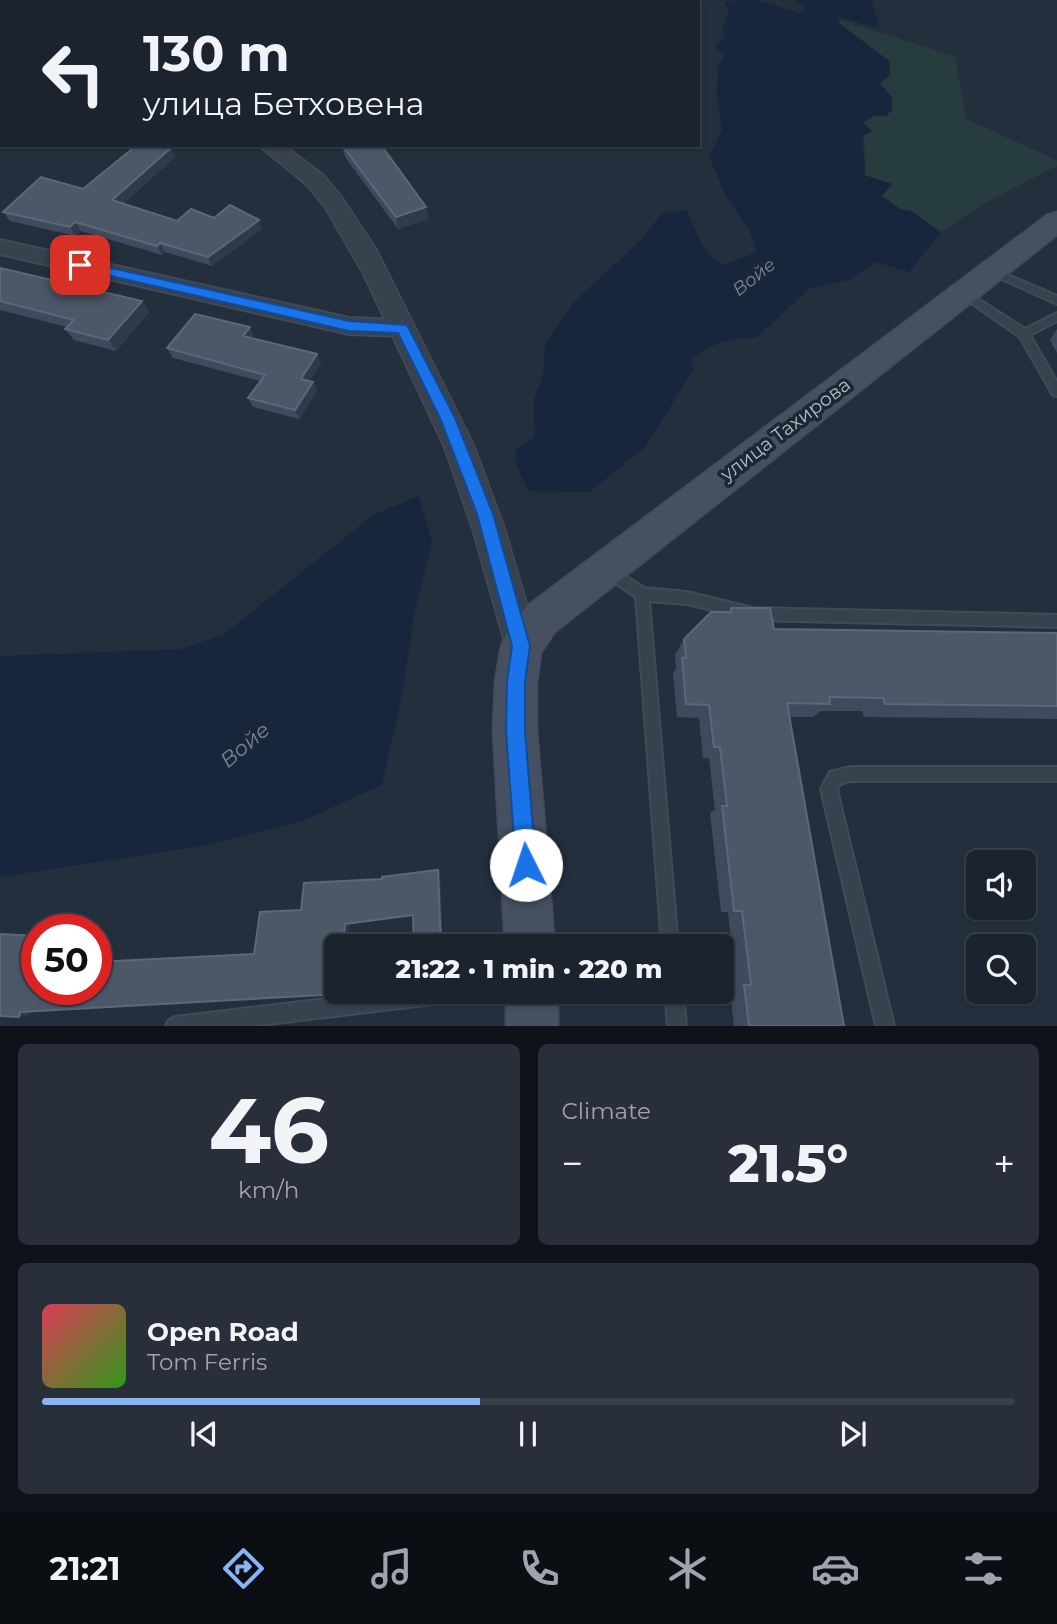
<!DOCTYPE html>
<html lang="en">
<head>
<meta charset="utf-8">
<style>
  body { margin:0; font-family:Montserrat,sans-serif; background:#282f3a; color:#f1f3f6; height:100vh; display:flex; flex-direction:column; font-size:26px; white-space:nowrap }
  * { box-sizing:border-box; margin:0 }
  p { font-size:23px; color:#a0a4aa }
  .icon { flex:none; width:38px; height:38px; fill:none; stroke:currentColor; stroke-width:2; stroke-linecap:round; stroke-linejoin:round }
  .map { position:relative; height:1026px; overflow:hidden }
  .details { display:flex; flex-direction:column; gap:18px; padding:18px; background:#0f1319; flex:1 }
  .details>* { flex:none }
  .hud { position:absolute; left:0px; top:0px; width:700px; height:147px; box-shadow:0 2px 5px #0004,0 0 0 2px #39404a; background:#1b232e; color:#f1f3f6; overflow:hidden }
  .buttons { position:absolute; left:966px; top:850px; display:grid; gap:14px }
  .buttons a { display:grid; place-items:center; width:70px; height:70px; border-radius:10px; background:#1b232e; box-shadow:0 2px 5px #0004,0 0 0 2px #39404a; font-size:35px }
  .speed { position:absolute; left:21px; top:914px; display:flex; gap:14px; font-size:35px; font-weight:700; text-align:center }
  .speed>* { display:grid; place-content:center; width:91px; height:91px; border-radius:50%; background:#1b232e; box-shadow:0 2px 5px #0004,0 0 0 2px #39404a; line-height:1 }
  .speed .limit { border:10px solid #d22; background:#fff; color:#111 }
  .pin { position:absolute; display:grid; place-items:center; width:60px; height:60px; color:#fff; margin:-30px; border-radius:14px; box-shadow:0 4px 10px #0006 }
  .me { position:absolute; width:77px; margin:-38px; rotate:356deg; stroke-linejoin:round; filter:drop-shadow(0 0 5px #0008) }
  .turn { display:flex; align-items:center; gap:24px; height:147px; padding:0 28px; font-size:32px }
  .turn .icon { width:91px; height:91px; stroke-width:2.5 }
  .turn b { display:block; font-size:49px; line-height:60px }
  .big { font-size:52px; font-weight:800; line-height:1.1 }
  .details .tile { flex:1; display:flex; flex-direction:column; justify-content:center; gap:10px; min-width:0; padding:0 24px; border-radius:10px; background:#282f3a }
  .details .dial { align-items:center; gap:0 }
  .dial b { font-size:91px; line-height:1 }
  .song { display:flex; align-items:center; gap:21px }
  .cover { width:84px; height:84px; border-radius:10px; background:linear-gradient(135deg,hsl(350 70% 55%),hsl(110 70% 35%)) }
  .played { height:7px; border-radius:4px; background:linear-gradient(90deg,#8ab4f8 45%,#39404a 45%) }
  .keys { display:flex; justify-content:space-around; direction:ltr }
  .heat { display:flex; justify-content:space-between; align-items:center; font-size:38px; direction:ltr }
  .details .tiles { flex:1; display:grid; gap:18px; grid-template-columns:1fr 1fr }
  .tile:last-child { grid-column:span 2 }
  .trip { position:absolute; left:324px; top:934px; width:410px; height:70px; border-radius:10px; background:#1b232e; box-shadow:0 2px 5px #0004,0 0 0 2px #39404a; font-weight:800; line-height:70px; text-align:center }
  .dock { display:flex; height:112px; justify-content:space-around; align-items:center; background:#0b0e12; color:#a0a4aa }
  .dock .icon { width:49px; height:49px }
  .dock .on { color:#8ab4f8 }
  .dock b { font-size:32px; color:#f1f3f6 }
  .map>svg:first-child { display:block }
</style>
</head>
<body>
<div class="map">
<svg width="1057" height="1026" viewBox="0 0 1057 1026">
  <rect width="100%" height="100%" fill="#242f3e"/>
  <!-- green -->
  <path fill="#263c3f" d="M839,20L955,56L966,119L1057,160V166L983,204L941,232L911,211L900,209L882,196L892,184L865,176C866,157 864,141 863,122L874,116L892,98L884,90L839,25Z"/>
  <!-- water -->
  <g fill="#17263c">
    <path d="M757,0L799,13L807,7L794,0H872L879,25L873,27L840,17L838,22L889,61L890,75L880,83L892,98V110L886,116H874L863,122L872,131L863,136C861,149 866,162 865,175L892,184L882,196L900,209L911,211L941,232L909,272L876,262L849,280L809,289L756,338C729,335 712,345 691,360L693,370L646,446L590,492L528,491L516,464L515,451L535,436L534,399L544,371L545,343L575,301L641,240L661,214L686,210L706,252L723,265L757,252L749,230L725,195L709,156L722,130L717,97L718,68L725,55L715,47L725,37L722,32L729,9L724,1Z"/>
    <path d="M419,496L432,542L414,614L403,690L382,785L300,822L202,846L0,877V656L181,649L224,634L373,515Z"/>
  </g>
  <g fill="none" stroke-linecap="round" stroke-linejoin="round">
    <!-- service casing -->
    <g stroke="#414a57" stroke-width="4">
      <g id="service">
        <path d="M433,0H444L431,2Z"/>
        <path d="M992,268L1057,296V304L989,273V269Z"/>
        <path d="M964,290L1025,329L1057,313V321L1030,335L1057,382V396L1053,395L1020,337L960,295L959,293Z"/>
        <path d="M608,565L644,588L687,592L753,608L1057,615V627L753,620L687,604L649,601L678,947H662L636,597L603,575L602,571L603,567Z"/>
        <path d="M850,767H1057V781H850L840,784L837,790L894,1026H876L821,789L830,772Z"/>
        <path d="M384,992H468L465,998L459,1001L252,1026H166L169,1020L175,1017Z"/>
        <path d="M665,992H683L686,1026H668Z"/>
      </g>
    </g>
    <!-- minor casing -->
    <g stroke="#414a57" stroke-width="4">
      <g id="minor">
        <path d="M152,0H167L151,2Z"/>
        <rect x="531" y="0" width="14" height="2"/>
        <path d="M0,240L349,318L402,320L410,322L413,328L410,334L402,336L349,334L0,254Z"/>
      </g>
    </g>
    <!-- tertiary casing -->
    <g stroke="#414a57" stroke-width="3">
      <g id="tertiary">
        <rect x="0" y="81" width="2" height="13"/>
        <path d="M258,145H284L323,175L341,196L376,249L474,446L505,530L539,646L533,658L521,663L509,658L473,530L444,446L364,275L325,207L307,185Z"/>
      </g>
    </g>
    <!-- secondary casing -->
    <g stroke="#414a57" stroke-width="3">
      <g id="secondary">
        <path d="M1057,212V235L555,632L541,653L537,682V731L555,947H505L493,731L495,682L501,646L507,632L527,606L1047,215Z"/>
        <rect x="506" y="992" width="52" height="34"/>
      </g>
    </g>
    <!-- service -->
    <use href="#service" fill="#38414e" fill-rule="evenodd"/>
    <!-- minor -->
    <use href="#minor" fill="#38414e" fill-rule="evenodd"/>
    <!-- tertiary -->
    <use href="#tertiary" fill="#38414e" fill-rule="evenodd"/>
    <!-- secondary -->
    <use href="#secondary" fill="#465061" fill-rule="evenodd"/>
  </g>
  <!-- wall -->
  <g fill="#3f4b5c">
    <path d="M205,0H312L310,2H213Z"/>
    <path d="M342,145L426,207L428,219L398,229L345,157Z"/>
    <path d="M175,157L123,204L177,221L214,218L259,220L262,229L212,266L165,252L162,255L81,231L76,236L10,221L3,212L83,189Z"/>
    <path d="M0,268L142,301L149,312L116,351L74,340L65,329L67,327L0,310Z"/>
    <path d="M1057,329V353L1050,340Z"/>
    <path d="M254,336L253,338L321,363L309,381L313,382L317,391L299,419L253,407L248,398L260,381L173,358L167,348Z"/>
    <path d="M731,608L774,629L1057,633V719L864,717L862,711H821L813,717H790L844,1026H734L729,981L736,982L728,912H721L710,813L715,810L709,758H703L699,718L677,717L673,674L676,668L675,655L684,639L728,612Z"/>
  </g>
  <!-- shaded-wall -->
  <g fill="#2f3b4b">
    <path d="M298,0H312L310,2H296Z"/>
    <path d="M171,148L175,157L117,209L112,200Z"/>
    <path d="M426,207L428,219L398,229L396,217Z"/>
    <path d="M259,220L262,229L212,266L208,257Z"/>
    <path d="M75,222L81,231L76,236L70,227Z"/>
    <path d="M160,243L165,252L162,255L157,246Z"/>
    <path d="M142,301L149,312L116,351L108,340Z"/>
    <path d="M250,327L254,336L248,345L243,336Z"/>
    <path d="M317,354L321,363L305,388L301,379Z"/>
    <path d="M313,382L317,391L299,419L295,410Z"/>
    <path d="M438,870L440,871L443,947H441Z"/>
    <path d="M345,924H349L347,947H343Z"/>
    <path d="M31,1011L29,1015L19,1017L20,1012Z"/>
  </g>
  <!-- building -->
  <g fill="#4b5868" stroke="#5c6777" stroke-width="2">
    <path d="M243,0H298L296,2H251Z"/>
    <path d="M473,0H510V2H472Z"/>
    <path d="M137,145H161L171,148L112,200L177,221L191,209L214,218L230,205L259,220L208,257L160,243L157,246L75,222L70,227L3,212L41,177L83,189Z"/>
    <path d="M342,145H381L426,207L396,217Z"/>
    <path d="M0,268L142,301L108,340L65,329L74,320L0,301Z"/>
    <path d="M195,314L250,327L243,336L317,354L301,379L313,382L295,410L248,398L265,375L167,348Z"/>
    <path d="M731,608H770L774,629L1057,633V706L885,704L883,698L829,697L830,704L787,703L844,1026H749L744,985H751L742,911H734L722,806H727L720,747H714L709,705L686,704L682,658H686L684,639L711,612H731Z"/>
    <path d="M438,870L441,947H414L413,915L345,924L343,947H336V992H340V994L20,1012L19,1017L0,1016V934L37,936L36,966H37V989H96V962L254,954L260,912L301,910L304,883L382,879V877Z"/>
  </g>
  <!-- route -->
  <path fill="#1a73e8" stroke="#114b97" stroke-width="2" d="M80,261L349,321L407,325L455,418L493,514L530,646L525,682V731L536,865L533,872L526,875L519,872L516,865L506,731L507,682L512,646L477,514L440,418L398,333L349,331L76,268V262Z"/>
  <g text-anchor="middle" stroke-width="7" stroke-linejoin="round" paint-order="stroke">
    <!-- far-water labels -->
    <g font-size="18" font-style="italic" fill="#6d86a8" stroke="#1d2633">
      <text transform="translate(754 277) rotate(-38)" y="6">Войе</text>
    </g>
    <!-- street labels -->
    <g font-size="19" fill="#b4bcc9" stroke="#1d2633">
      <text transform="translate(785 429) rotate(-37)" y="7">улица Тахирова</text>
    </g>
    <!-- water labels -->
    <g font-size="21" font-style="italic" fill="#6d86a8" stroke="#1d2633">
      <text transform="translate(245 745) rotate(-40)" y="7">Войе</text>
    </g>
  </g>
</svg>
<div class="buttons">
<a><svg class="icon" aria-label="sound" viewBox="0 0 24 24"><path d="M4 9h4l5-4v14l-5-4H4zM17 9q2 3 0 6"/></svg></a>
<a><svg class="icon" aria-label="search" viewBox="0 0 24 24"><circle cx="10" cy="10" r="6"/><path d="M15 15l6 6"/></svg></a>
</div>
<div class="speed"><div class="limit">50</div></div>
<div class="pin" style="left:80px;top:265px;background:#d93025"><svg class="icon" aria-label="arrive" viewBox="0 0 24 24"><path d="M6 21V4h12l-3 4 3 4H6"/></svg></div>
<svg class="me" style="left:526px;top:865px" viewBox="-20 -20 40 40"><circle r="19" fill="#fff"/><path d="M0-13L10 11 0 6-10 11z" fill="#1a73e8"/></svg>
<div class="trip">21:22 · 1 min · 220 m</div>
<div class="hud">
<div class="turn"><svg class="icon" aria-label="left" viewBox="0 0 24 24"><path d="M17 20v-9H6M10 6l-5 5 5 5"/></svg><div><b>130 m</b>улица Бетховена</div></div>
</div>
</div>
<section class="details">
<div class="tiles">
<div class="tile dial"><b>46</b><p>km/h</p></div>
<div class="tile"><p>Climate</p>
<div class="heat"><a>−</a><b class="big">21.5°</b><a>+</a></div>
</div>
<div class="tile">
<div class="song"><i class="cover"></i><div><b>Open Road</b><p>Tom Ferris</p></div></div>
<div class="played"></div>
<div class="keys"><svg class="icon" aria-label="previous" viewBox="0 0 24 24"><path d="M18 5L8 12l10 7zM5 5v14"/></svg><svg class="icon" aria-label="pause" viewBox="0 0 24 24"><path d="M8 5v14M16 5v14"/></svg><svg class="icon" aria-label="next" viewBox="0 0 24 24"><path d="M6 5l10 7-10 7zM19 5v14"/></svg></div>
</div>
</div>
</section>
<nav class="dock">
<b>21:21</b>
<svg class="icon on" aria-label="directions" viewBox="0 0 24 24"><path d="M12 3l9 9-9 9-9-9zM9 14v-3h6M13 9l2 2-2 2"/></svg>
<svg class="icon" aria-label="music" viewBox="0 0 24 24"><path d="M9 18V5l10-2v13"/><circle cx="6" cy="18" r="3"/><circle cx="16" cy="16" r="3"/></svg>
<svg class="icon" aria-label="phone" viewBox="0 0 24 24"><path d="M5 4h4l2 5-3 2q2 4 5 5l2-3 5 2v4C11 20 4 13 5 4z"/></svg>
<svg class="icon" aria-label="climate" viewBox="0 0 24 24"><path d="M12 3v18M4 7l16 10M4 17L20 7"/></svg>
<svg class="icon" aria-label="car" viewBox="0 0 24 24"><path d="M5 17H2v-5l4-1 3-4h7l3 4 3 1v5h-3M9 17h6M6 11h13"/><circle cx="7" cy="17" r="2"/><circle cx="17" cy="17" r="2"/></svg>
<svg class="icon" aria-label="filters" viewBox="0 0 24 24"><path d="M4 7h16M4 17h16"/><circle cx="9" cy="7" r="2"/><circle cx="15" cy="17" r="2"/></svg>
</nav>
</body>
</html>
